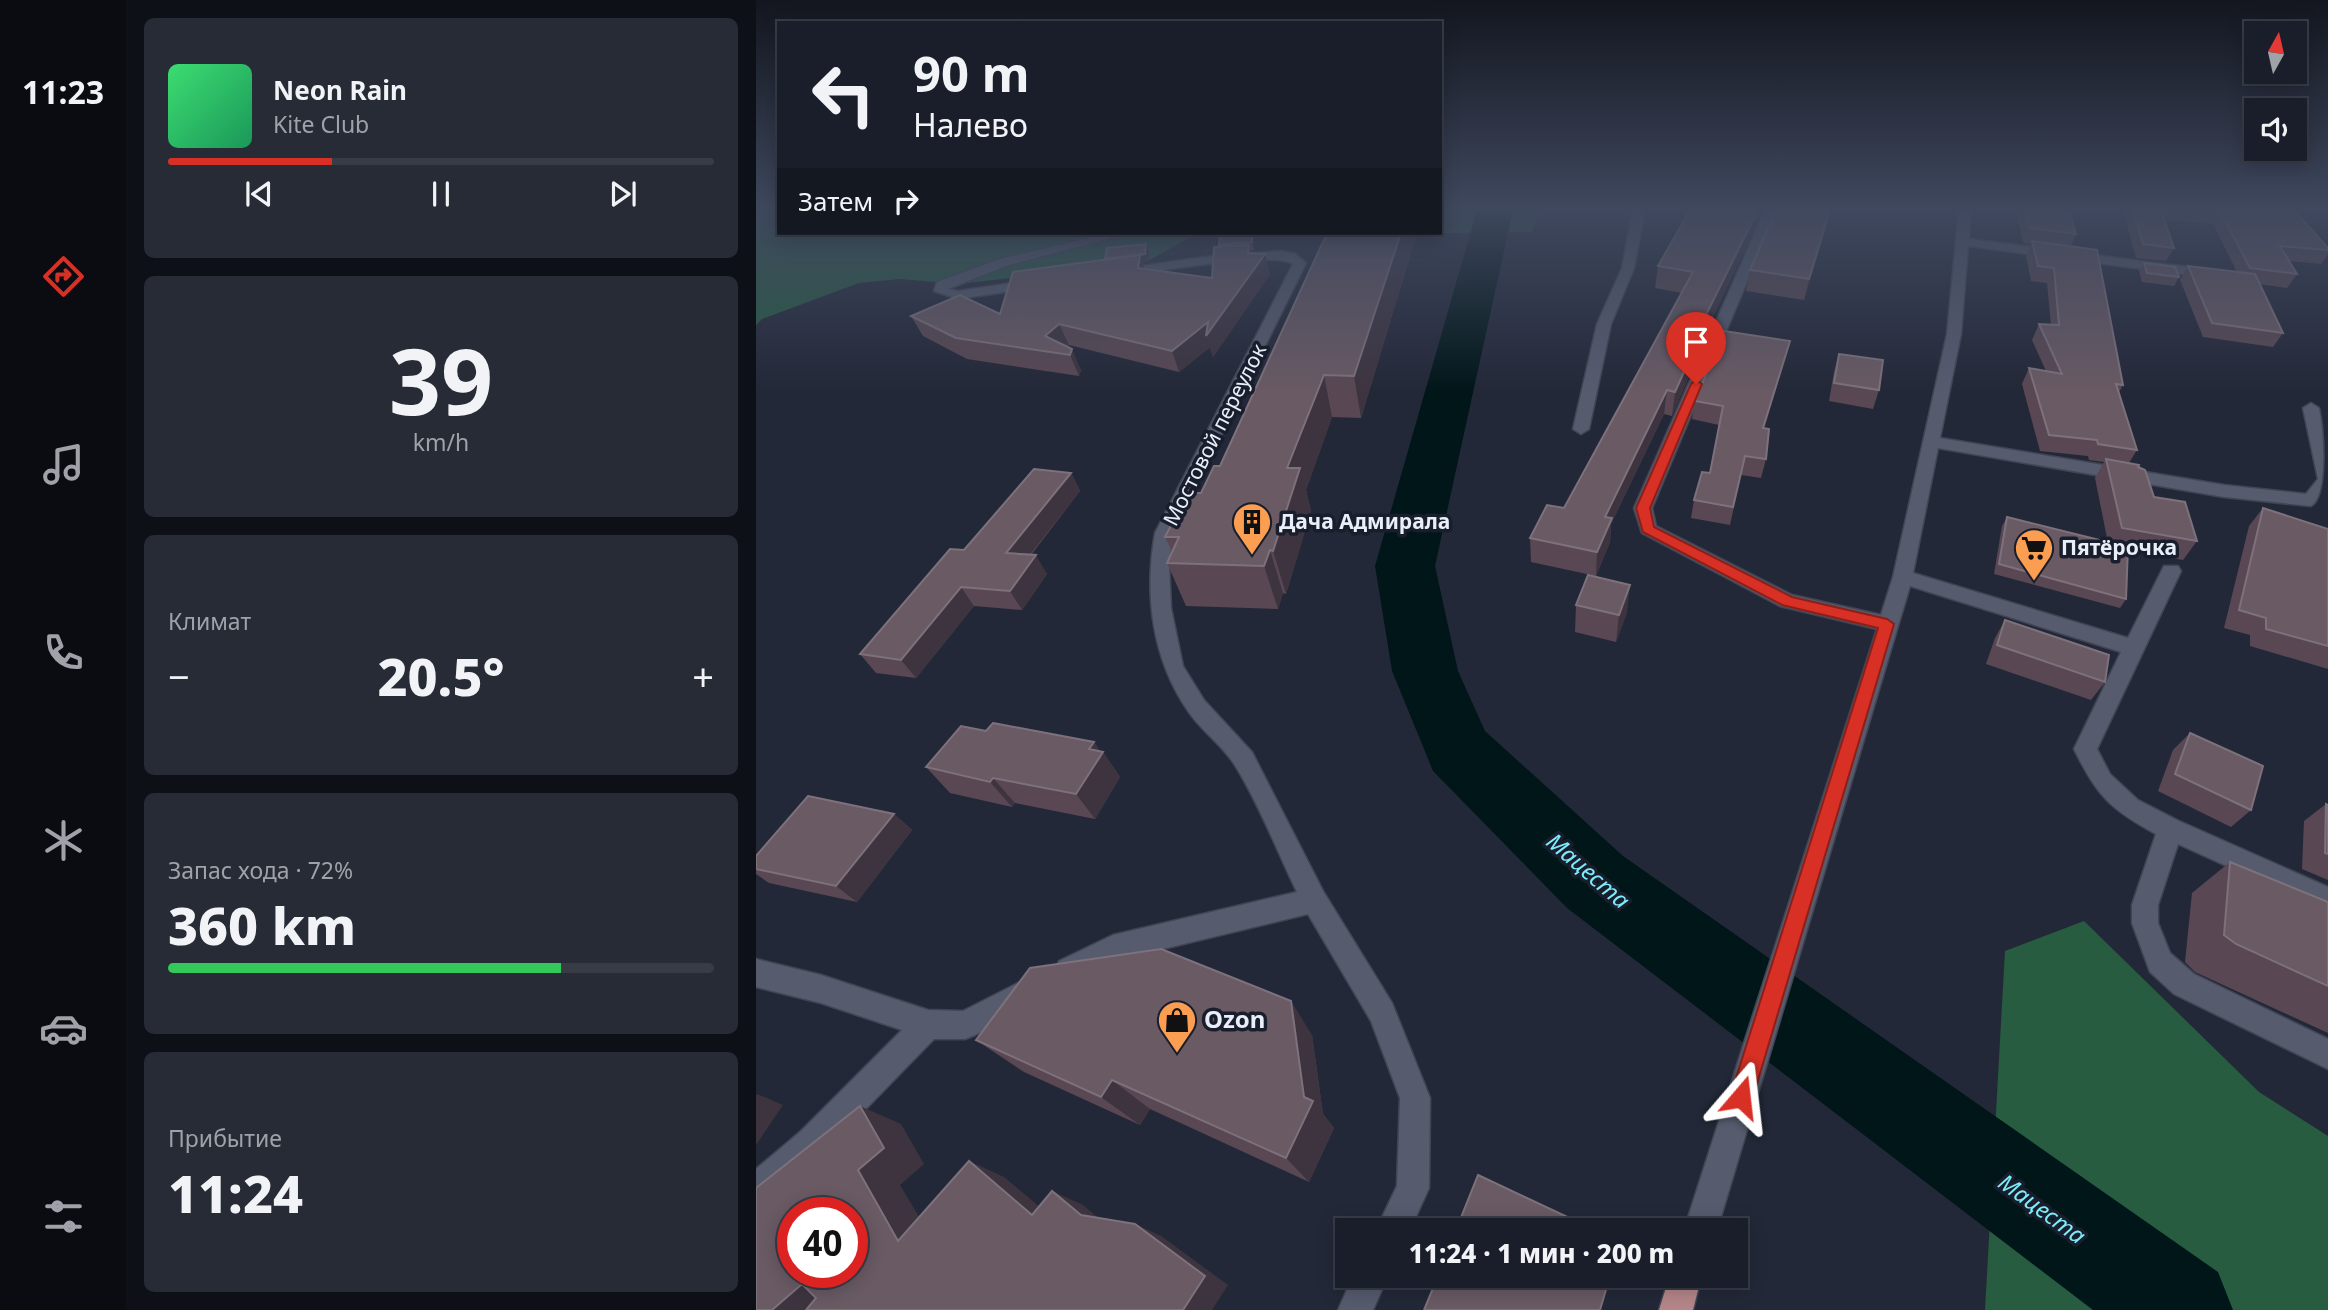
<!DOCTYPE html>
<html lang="ru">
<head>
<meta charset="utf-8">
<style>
  body { margin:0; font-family:"Noto Sans",sans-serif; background:#272b36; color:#f1f3f6; height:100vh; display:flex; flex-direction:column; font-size:26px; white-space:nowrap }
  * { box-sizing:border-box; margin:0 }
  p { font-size:23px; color:#9fa2a8 }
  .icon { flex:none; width:38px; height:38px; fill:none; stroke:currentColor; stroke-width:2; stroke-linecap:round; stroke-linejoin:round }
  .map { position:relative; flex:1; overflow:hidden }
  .sheet { display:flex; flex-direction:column; gap:18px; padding:18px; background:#0e1017; width:630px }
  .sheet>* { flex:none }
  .banner { position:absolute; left:21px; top:21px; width:665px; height:214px; border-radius:0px; box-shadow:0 4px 18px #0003,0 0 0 2px #383c47; background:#1a1e2a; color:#f1f3f6; overflow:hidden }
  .needle { width:46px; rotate:8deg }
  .tools { position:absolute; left:1488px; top:21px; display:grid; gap:14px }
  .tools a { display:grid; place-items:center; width:63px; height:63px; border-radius:0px; background:#1a1e2a; box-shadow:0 4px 18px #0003,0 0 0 2px #383c47; font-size:35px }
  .speed { position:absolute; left:21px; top:1197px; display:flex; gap:14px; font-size:35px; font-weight:700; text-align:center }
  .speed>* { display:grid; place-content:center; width:91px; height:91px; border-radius:50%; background:#1a1e2a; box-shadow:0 4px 18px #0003,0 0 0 2px #383c47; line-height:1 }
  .speed .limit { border:10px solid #d22; background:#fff; color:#111 }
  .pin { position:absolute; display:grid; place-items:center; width:60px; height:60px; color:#fff; margin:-72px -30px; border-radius:50% 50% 50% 0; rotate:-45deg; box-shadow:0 0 7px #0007 }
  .pin .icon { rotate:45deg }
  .me { position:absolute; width:77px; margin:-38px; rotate:17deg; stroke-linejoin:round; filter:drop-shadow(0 0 5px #0008) }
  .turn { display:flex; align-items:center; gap:24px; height:147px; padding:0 21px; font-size:32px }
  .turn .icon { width:91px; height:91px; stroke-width:2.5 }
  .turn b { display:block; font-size:49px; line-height:60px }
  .then { display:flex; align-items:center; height:66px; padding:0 21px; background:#0003; gap:14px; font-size:26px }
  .big { font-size:52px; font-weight:800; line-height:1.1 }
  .sheet .card { flex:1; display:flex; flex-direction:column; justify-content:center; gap:10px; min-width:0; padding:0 24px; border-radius:10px; background:#272b36 }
  .sheet .dial { align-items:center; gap:0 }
  .dial b { font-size:91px; line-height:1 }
  .song { display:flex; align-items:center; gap:21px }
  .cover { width:84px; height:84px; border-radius:10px; background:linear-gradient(135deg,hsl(140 70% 55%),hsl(150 70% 35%)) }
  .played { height:7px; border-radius:4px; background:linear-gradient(90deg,#d93025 30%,#383c47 30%) }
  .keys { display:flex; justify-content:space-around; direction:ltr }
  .heat { display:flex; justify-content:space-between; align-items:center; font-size:38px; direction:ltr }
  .charge { height:10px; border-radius:5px; background:linear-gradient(90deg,#34c759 72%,#383c47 0) }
  .trip { position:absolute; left:579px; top:1218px; width:413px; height:70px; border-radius:0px; background:#1a1e2a; box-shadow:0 4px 18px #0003,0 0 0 2px #383c47; font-weight:800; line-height:70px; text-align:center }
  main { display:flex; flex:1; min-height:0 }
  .tab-bar { display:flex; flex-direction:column; width:126px; justify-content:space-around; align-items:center; background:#0a0c11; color:#9fa2a8 }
  .tab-bar .icon { width:49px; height:49px }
  .tab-bar .current { color:#d93025 }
  .tab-bar b { font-size:32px; color:#f1f3f6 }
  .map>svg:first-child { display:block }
</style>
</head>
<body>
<main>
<nav class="tab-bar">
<b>11:23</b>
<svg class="icon current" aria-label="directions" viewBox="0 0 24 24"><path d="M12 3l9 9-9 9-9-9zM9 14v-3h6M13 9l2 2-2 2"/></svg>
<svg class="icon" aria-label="music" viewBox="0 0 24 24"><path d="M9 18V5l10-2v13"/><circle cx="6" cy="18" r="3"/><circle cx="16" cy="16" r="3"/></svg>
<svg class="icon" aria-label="phone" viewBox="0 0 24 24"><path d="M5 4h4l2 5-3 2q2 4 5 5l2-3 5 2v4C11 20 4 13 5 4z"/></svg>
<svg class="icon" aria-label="climate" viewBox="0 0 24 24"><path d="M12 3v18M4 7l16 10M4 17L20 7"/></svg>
<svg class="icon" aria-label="car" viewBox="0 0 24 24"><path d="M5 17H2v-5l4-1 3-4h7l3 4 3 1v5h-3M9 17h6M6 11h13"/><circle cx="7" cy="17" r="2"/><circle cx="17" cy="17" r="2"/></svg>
<svg class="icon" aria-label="filters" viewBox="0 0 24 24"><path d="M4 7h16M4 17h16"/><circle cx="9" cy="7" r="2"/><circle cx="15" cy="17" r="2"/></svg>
</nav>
<section class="sheet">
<div class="card">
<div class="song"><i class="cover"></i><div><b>Neon Rain</b><p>Kite Club</p></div></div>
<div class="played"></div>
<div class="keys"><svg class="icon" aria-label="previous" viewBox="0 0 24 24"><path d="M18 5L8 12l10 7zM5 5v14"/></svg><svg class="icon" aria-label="pause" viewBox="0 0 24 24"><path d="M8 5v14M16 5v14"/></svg><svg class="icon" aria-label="next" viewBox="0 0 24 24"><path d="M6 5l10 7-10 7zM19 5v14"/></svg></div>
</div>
<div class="card dial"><b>39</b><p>km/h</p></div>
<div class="card"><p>Климат</p>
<div class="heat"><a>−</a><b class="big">20.5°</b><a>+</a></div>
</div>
<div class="card"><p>Запас хода · 72%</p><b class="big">360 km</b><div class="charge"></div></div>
<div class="card"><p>Прибытие</p><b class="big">11:24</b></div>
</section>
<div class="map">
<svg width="1572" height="1310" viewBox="0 0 1572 1310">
  <rect width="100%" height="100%" fill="#232838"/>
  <!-- forest -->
  <g fill="#275c41">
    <path d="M0,210H23V233H436L435,237L392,261L204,284L144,279L103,283L6,319L0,325Z"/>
    <path d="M684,210H783L776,232L570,235L563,233H684Z"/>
    <path d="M1328,921L1503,1092L1572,1136V1310H1229L1249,951Z"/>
  </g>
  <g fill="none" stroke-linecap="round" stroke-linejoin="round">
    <!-- river -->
    <path fill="#011619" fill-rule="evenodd" d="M721,210H757L679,566L702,671L729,731L867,856L1462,1272L1477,1310H1337L811,908L677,771L636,671L619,566Z"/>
    <!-- minor casing -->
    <g stroke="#414553" stroke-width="3">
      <g id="minor">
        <path d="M877,210H889L878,268L855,324L833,429L825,434L817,429L841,324L866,268Z"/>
        <path d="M1009,210H1021L896,508L900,526L1036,595L1125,615L1137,577L1191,334L1203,210H1215L1213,239L1455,270L1462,274L1455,278L1212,246L1205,334L1184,438L1468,485L1550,494L1562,479L1547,408L1555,403L1563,408C1568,431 1572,497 1555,506L1468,497L1182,448L1157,573L1372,638L1408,566H1422L1425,571L1341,749L1354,774L1382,800L1423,821L1572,887V912L1422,844L1402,905V923L1414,953L1438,974L1572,1039V1069L1418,994L1394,972L1376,923V905L1400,834C1354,809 1341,796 1318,749L1365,652L1154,586L961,1230H928L1121,629L1024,606L886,533L878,508Z"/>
        <path d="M354,233H374L253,265L192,289L202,291L278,280L283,281V287L202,299L178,291L181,282L244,259Z"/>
        <path d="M525,251L539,254L550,263L417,533L413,564L415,608L427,666L448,700L496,752L567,891L636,1003L674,1098L673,1188L654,1230H620L641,1186L644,1098L615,1021L552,914L361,960L313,985L303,981L299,971L303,961L357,935L541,892C521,851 504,806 480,767C468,746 445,731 432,711C396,659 388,594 399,533L537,264C516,250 396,272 366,277L359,273L366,269L448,257Z"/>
        <path d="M0,959L65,975L172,1010L207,1011L272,978L282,982L286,992L282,1002L219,1035L209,1039H178L66,1154L11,1201L0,1206V1169L44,1132L146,1030L65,1003L0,987Z"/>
        <path d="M597,1276H632L617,1310H582Z"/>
      </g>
    </g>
    <!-- major casing -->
    <g stroke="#414553" stroke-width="3">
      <path id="major" d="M918,1276L937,1278L942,1290L937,1310H903L913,1278Z"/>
    </g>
    <!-- minor -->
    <use href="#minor" fill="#565c6e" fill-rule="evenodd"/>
    <!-- major -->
    <use href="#major" fill="#b5868a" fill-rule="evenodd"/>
  </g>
  <!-- wall -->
  <g fill="#594853">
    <path d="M925,210H1008L948,335L946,346L916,416L908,414L855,524L854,542L840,576L775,562L774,538L808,508L926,293L899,288L902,266L930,217Z"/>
    <path d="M1075,210L1048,300L990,291L994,270Z"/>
    <path d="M1260,210H1313L1320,234L1315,246L1367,385L1363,392L1381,450L1373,463L1382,467L1398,497L1441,541L1427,560L1371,550L1370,599L1364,608L1238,574L1246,526L1251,517L1352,543L1339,478L1348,462L1333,460L1332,456L1284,451L1266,384L1273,368L1290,371L1276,340L1283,324L1295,325L1291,283L1275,281L1270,256L1275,244L1267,243Z"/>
    <path d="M1367,210H1538L1572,248V254L1565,264L1533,261L1541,274L1531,288L1503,284L1527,333L1517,347L1447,337L1424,280L1432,266L1481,272L1457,224L1408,220L1418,248L1410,261L1380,258Z"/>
    <path d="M464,233H498V250L494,251L495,253L514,274L457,357L454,347L423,372L313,345L311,347L325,370L323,376L211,359L167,336L155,316L244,314L349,259L393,252L392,262L386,263L388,268L456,278L463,246Z"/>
    <path d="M661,233L605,418L576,417L550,490L555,511L530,594L527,593L522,609L430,606L411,563L416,552L409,537L445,493L464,466Z"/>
    <path d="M1388,263L1423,277L1418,286L1386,282L1383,271Z"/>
    <path d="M1083,354L1123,390L1117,409L1073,401L1078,372Z"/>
    <path d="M1029,359L1008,428L1010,459L1005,478L985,475L974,525L935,518L938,500L954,473L963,425L936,419L939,401Z"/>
    <path d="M315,473L324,491L275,555L291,574L266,610L218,606L160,678L120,673L104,654L208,550Z"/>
    <path d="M1507,508L1572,529V669L1494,646V635L1468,628L1493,526Z"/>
    <path d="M820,605L871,612L860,642L819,632Z"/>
    <path d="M1249,620L1349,682L1335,700L1230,664L1239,638Z"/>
    <path d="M230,731L338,742L344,751L347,752L364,777L339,819L259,803L256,807L194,793L170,767Z"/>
    <path d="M1434,733L1495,810L1475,827L1402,791L1417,750Z"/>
    <path d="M1570,804L1572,805V880L1546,869L1548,821Z"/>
    <path d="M138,814L156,830L101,902L13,883L0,874V856Z"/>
    <path d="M1474,862L1572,902V1033L1439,972L1429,962L1436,893Z"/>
    <path d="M556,1035L567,1114L578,1128L553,1182L394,1109L384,1125L268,1072L220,1040Z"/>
  </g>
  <!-- shaded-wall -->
  <g fill="#3d3440">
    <path d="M1002,210H1008L948,335L946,346L916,416L919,392L946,323Z"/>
    <path d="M1074,210H1075L1048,300L1053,279Z"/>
    <path d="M496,233H498V250L496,242Z"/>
    <path d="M645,233H661L605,418L598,376Z"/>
    <path d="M390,244L393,252L392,262L386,263L391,275L349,259Z"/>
    <path d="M493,245L498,264L509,254L514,274L457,357L454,347L423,372L416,351L492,253Z"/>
    <path d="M303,324L313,345L302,354L289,336Z"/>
    <path d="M1034,341L1029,359L1003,447L1007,428Z"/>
    <path d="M316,349L325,370L323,376L314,355Z"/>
    <path d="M568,375L576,417L550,490L555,511L530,594L517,551L531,468Z"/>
    <path d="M911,390L908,414L855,524L854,542L840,576L841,552L849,517Z"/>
    <path d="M315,473L324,491L261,571L250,553Z"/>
    <path d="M514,550L527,593L522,609L508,566Z"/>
    <path d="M280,555L291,574L266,610L254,591Z"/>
    <path d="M874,585L871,612L860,642L863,615Z"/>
    <path d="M205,587L218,606L160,678L145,660Z"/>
    <path d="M338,742L346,754L347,752L364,777L339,819L320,794L333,749Z"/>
    <path d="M237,778L259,803L256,807L234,782Z"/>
    <path d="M138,814L156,830L101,902L80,886Z"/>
    <path d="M535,1001L556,1035L567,1114L578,1128L553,1182L530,1158L548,1097Z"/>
    <path d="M356,1080L394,1109L384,1125L345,1097Z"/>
    <path d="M1,1094L27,1105L0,1145V1096Z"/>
    <path d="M104,1106L145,1124L168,1164L144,1185L184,1252L142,1241L102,1170Z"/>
    <path d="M213,1161L248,1177L309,1228L276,1215Z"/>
    <path d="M296,1191L327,1205L354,1228L325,1215Z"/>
    <path d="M379,1224L405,1236L472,1285L456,1310H427Z"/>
    <path d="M46,1284L76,1310H16Z"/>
  </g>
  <!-- building -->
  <g fill="#695a64" stroke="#7d717c" stroke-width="2" fill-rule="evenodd">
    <path d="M934,210H1002L946,323H950L919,392L911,390L849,517L856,518L841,552L774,538L791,505L808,508L937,272L902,266Z"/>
    <path d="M1020,210H1074L1053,279L994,270Z"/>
    <path d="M1269,210H1313L1320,234L1273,228Z"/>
    <path d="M1377,210H1405L1418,248L1387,244Z"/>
    <path d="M1451,210H1538L1572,248V250L1524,246L1541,274L1494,268L1464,211Z"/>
    <path d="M464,233H496V242L463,245Z"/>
    <path d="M571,233H645L598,376L568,375L531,468H544L517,551L514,550L508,566L411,563L423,537H409L432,493H445L458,466H464Z"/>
    <path d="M1276,241L1341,250L1367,385L1360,384L1381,450L1342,444L1341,440L1293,435L1273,368L1306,374L1283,324L1303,325L1298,268L1282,266Z"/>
    <path d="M390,244L389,254L349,259L351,248Z"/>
    <path d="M493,245L492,253L509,254L450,336L452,322L416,351L303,324L289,336L316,349L314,355L200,338L155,316L204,295L244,314L257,272L384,255L382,268L456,278L458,247Z"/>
    <path d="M1388,263L1419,267L1423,277L1391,273Z"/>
    <path d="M1432,266L1499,274L1527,333L1456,323Z"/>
    <path d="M968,331L1034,341L1007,428L1013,429L1010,459L989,456L977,507L938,500L946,472L954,473L967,406L939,401Z"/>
    <path d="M1083,354L1127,360L1123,390L1078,383Z"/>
    <path d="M1350,459L1383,465L1382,467L1389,470L1398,497L1429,502L1441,541L1366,528Z"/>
    <path d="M278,469L315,473L250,553L280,555L254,591L205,587L145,660L104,654L194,549L208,550Z"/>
    <path d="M1507,508L1572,529V646L1510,629V618L1483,610Z"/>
    <path d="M1251,517L1372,547L1370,599L1243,564Z"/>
    <path d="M832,575L874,585L863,615L820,605Z"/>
    <path d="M1249,620L1353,655L1349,682L1241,645Z"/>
    <path d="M237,723L338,742L333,749L347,752L320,794L237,778L234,782L170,767L205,726L230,731Z"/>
    <path d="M1434,733L1507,766L1495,810L1419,774Z"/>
    <path d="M52,796L138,814L80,886L0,869V856Z"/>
    <path d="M1570,804L1572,805V854L1569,853Z"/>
    <path d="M1474,862L1572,902V986L1480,944L1468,935Z"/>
    <path d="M405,949L535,1001L548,1097L557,1101L530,1158L356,1080L345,1097L220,1040L274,968Z"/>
    <path d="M104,1106L128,1148L102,1170L142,1241L213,1161L276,1215L296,1191L325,1215L379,1224L449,1276L427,1310H50L60,1298L46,1284L16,1310H0V1188ZM37,1213H96V1272H37Z"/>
    <path d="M722,1175L839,1230H700Z"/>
    <path d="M682,1276H854L844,1310H668Z"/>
  </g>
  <!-- sky -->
  <linearGradient id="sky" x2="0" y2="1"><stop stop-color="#13161f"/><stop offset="0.53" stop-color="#3f485e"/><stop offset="1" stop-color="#3f485e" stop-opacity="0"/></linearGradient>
  <rect width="1572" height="393" fill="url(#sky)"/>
  <!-- route -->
  <path fill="#d93025" stroke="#8d1f18" stroke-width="2" d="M940,380L946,384L894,508L898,527L1036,597L1131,619L1138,624L997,1097L993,1105L985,1109L977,1105L974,1097L1122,628L1026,605L887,532L880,508L935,384Z"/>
  <!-- icons -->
  <defs>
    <g id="building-pin" transform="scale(2.0125)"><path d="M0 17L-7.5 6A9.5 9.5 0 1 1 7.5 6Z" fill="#fb9e51" stroke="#191e2d"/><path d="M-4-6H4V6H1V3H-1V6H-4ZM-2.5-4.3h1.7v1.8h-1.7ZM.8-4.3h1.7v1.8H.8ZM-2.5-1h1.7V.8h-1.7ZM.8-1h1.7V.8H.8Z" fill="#111"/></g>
    <g id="supermarket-pin" transform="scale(2.0125)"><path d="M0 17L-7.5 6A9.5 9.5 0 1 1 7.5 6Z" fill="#fb9e51" stroke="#191e2d"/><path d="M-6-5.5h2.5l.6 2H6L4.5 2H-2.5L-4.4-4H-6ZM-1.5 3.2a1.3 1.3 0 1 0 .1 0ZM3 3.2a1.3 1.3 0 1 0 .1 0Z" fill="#111"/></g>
    <g id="shop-pin" transform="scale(2.0125)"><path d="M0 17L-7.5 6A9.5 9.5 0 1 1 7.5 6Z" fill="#fb9e51" stroke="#191e2d"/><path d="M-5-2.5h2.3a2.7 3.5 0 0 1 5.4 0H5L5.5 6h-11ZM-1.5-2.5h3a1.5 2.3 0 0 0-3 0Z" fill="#111"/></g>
  </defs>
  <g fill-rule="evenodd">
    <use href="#building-pin" x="496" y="522"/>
    <use href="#supermarket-pin" x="1278" y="548"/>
    <use href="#shop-pin" x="421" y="1020"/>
  </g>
  <g text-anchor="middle" stroke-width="7" stroke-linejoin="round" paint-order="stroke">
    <!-- street labels -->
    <g font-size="21" fill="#eaeef9" stroke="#191e2d">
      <text transform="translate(459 435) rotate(-63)" y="7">Мостовой переулок</text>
    </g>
    <!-- poi labels -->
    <g font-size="21" font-weight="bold" fill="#eaeef9" stroke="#191e2d" text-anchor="start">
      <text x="523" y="529">Дача Адмирала</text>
      <text x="1305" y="555">Пятёрочка</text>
    </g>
    <!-- water labels -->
    <g font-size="23" font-style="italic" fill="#7eedfb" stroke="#191e2d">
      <text transform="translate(832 871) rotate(41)" y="8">Мацеста</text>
      <text transform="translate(1286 1209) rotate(36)" y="8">Мацеста</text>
    </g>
    <!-- near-poi labels -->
    <g font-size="24" font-weight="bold" fill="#eaeef9" stroke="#191e2d" text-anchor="start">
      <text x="448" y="1028">Ozon</text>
    </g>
  </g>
</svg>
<div class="tools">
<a><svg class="needle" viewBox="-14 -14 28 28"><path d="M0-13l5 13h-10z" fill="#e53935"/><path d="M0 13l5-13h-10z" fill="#9fa2a8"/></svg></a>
<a><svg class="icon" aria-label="sound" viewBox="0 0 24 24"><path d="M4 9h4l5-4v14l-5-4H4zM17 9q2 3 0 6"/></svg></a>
</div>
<div class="speed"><div class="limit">40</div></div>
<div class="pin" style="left:940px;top:384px;background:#d93025"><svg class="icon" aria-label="arrive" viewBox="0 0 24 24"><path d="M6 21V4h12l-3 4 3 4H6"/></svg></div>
<svg class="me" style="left:985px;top:1097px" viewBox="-20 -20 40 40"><path d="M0-17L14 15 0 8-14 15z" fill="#d93025" stroke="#fff" stroke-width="4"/></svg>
<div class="trip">11:24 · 1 мин · 200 m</div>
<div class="banner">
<div class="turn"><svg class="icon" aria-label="left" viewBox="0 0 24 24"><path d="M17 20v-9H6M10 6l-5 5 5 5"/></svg><div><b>90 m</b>Налево</div></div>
<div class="then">Затем<svg class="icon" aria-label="right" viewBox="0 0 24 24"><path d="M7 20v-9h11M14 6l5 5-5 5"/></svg></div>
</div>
</div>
</main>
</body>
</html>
